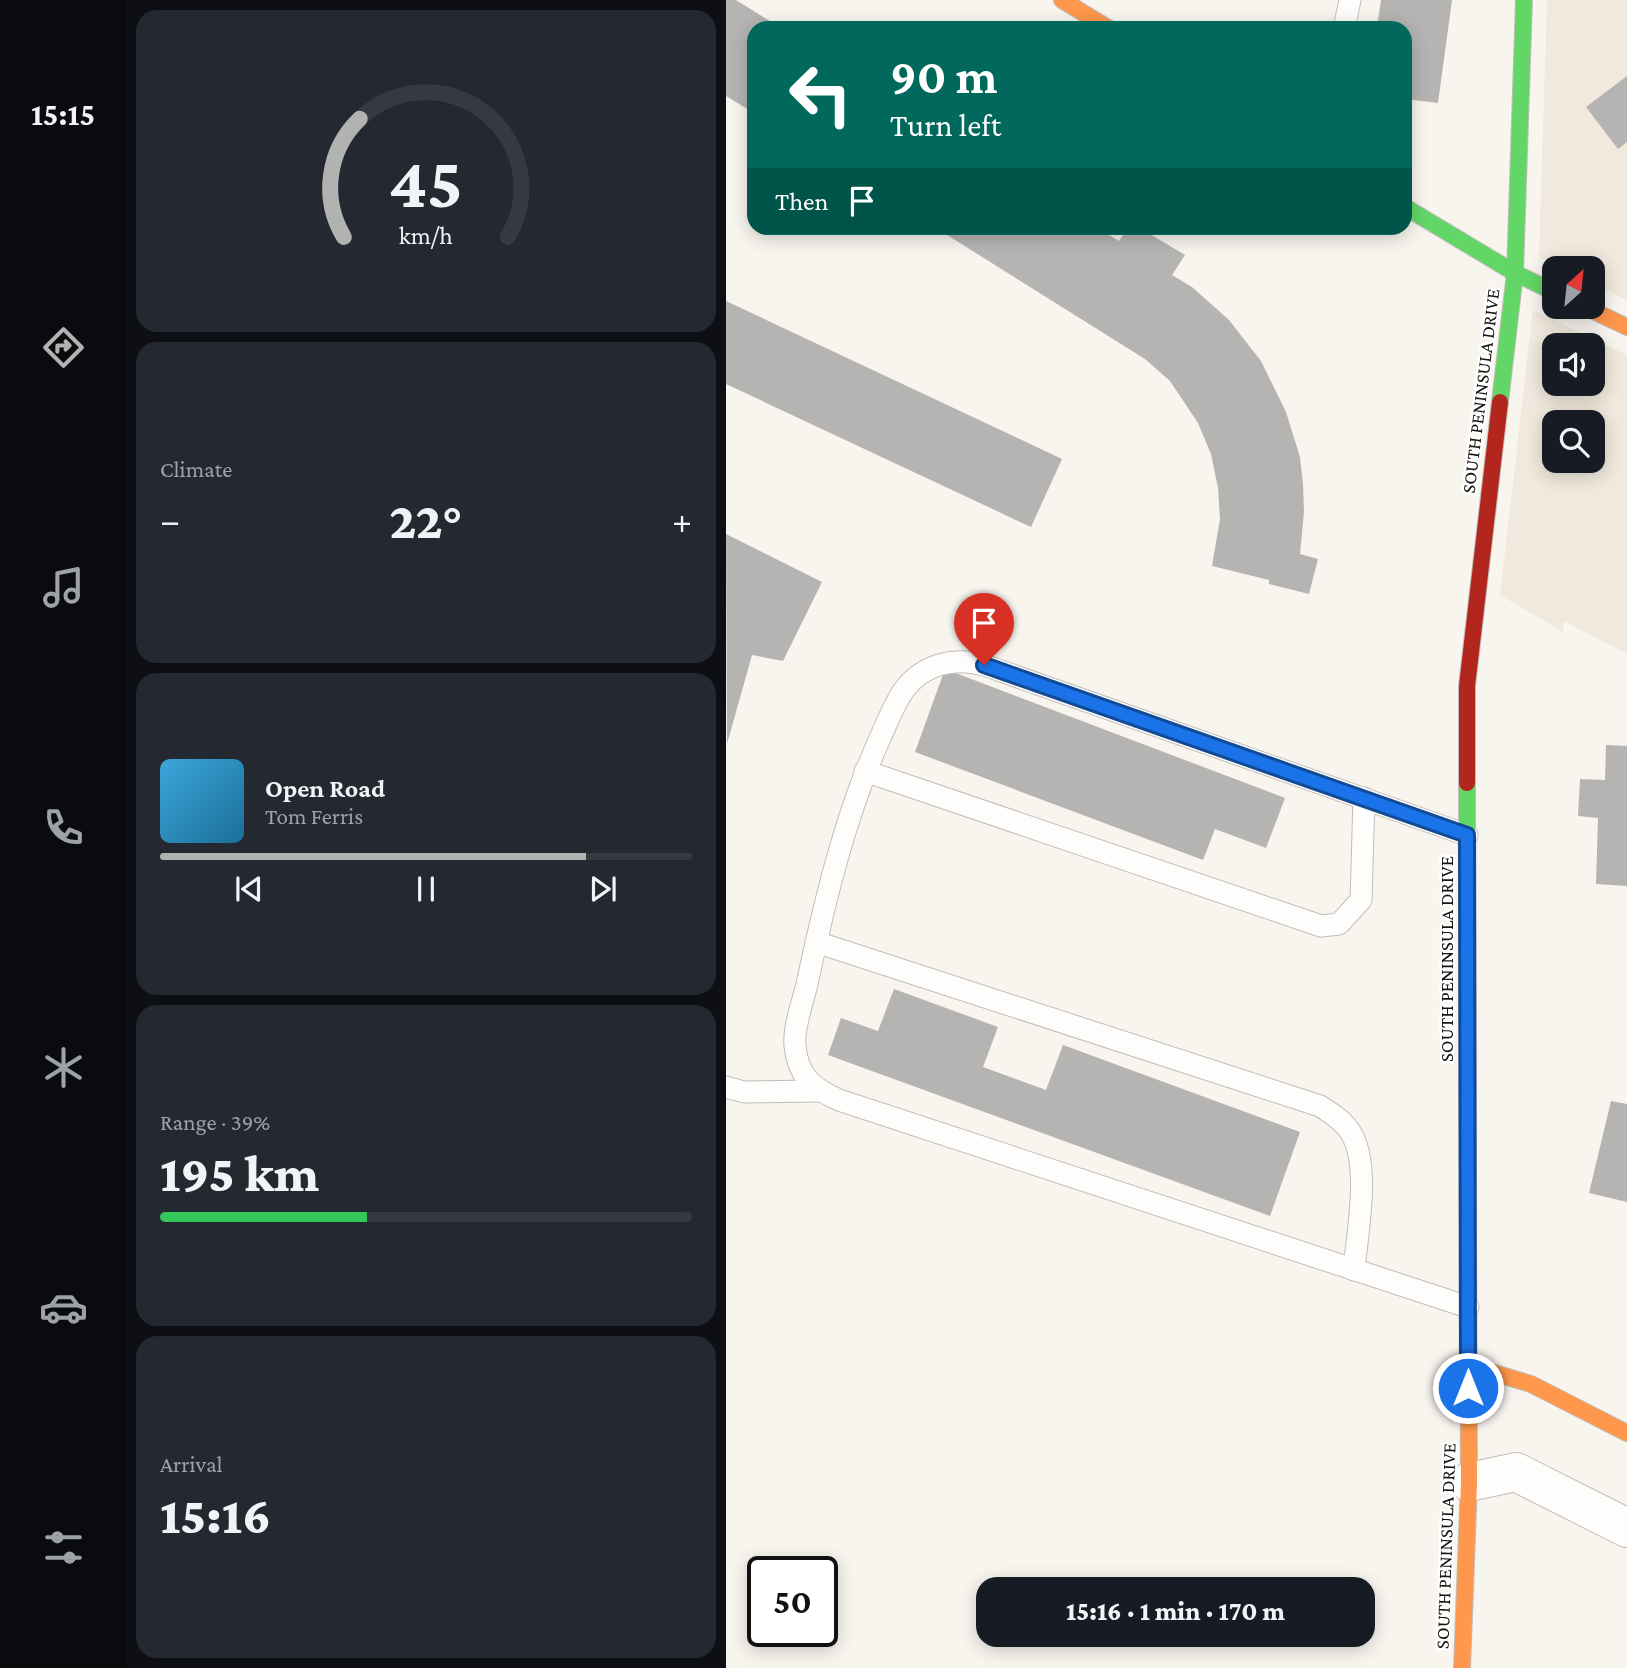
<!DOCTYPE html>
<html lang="en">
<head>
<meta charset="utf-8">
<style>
  body { margin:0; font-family:"Crimson Pro",serif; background:#242831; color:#f1f3f6; height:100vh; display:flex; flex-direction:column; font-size:26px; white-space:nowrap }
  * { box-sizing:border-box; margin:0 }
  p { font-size:23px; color:#9ea1a6 }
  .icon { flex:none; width:38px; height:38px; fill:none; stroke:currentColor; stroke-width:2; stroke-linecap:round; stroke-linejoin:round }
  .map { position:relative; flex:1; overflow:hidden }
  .drawer { display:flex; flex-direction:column; gap:10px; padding:10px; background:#0d0f14; width:600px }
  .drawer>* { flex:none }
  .banner { position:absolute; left:21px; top:21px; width:665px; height:214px; border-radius:21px; box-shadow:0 4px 18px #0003; background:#00695c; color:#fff; overflow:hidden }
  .needle { width:46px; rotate:27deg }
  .buttons { position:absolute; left:816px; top:256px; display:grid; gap:14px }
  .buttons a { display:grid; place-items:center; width:63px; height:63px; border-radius:14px; background:#171b24; box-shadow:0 4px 18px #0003; font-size:35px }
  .speed { position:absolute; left:21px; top:1556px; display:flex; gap:14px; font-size:35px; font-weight:700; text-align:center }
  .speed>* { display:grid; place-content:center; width:91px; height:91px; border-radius:50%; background:#171b24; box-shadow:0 4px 18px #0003; line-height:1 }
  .speed .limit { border:4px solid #111; border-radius:10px; background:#fff; color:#111 }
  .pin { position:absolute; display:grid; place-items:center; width:60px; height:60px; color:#fff; margin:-72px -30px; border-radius:50% 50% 50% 0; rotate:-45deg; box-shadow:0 0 7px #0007 }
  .pin .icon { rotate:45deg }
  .me { position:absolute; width:77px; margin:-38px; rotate:0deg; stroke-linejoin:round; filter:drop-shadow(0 0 5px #0008) }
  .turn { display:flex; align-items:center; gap:24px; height:147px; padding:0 28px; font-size:32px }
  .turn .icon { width:91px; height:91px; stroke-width:2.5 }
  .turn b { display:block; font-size:49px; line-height:60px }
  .then { display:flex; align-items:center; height:66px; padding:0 28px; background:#0003; gap:14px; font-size:26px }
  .big { font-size:52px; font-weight:800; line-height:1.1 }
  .drawer .widget { flex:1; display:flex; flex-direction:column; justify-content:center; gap:10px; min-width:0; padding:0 24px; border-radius:21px; background:#242831 }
  .drawer .dial { align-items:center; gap:0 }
  .dial svg { height:182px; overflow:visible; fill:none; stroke:#363941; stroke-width:7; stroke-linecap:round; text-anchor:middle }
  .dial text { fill:#f1f3f6; stroke:none }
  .song { display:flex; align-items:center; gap:21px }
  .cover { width:84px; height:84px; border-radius:10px; background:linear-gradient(135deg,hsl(200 70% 55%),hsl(200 70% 35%)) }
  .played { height:7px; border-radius:4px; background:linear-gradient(90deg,#b2b2b2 80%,#363941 80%) }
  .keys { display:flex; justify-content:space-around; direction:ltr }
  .heat { display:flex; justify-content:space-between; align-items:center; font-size:38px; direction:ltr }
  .charge { height:10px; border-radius:5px; background:linear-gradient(90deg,#34c759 39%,#363941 0) }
  .trip { position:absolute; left:250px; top:1577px; width:399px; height:70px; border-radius:21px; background:#171b24; box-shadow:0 4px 18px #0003; font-weight:800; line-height:70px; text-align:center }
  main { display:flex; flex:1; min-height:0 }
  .dock { display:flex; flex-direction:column; width:126px; justify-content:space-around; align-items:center; background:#090b0e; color:#9ea1a6 }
  .dock .icon { width:49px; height:49px }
  .dock .current { color:#b2b2b2 }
  .dock b { font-size:32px; color:#f1f3f6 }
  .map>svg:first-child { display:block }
</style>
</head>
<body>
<main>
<nav class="dock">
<b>15:15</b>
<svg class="icon current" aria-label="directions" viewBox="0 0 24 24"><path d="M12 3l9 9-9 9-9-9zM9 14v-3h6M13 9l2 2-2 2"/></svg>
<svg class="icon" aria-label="music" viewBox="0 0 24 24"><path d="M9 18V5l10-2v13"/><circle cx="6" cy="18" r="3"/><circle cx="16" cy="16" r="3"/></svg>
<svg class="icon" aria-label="phone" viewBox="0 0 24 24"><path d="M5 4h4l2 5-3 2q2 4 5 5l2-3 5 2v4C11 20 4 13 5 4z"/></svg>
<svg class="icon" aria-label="climate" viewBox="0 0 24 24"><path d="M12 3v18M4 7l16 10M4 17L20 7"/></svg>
<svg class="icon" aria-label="car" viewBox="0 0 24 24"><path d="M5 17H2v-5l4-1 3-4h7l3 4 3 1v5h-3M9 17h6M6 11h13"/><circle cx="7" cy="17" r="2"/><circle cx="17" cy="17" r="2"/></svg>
<svg class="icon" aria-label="filters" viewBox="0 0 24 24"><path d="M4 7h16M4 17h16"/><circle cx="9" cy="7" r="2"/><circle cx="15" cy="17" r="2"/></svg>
</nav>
<section class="drawer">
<div class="widget dial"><svg viewBox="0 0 100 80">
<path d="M14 69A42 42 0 1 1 86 69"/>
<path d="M14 69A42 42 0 0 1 21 17" stroke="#b2b2b2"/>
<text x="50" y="56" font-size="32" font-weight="700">45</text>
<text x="50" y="72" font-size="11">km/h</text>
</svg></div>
<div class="widget"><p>Climate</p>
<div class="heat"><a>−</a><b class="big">22°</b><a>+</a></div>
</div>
<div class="widget">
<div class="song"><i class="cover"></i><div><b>Open Road</b><p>Tom Ferris</p></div></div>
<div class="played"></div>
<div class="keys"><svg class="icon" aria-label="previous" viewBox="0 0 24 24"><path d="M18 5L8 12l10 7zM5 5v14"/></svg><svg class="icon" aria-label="pause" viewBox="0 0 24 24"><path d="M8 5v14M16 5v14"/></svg><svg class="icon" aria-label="next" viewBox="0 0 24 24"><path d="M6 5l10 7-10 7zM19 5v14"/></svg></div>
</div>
<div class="widget"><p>Range · 39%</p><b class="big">195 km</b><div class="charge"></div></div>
<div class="widget"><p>Arrival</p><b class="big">15:16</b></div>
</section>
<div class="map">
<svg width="901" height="1668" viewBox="0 0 901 1668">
  <rect width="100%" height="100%" fill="#f8f4ee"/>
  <!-- built -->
  <g fill="#f1e9dd" fill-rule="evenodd">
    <path d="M821,0H901V300L866,283V268H835L813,257Z"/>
    <path d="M807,310L901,355V654L838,621L837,632L774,595ZM828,345H866V383H828ZM828,422H866V460H828Z"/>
  </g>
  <!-- building -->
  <g fill="#b6b3b3">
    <path d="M0,0H10L55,28H28V113L0,96Z"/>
    <path d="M655,0H726L712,103L679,99V28H651Z"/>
    <path d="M901,76V142L892,149L860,107Z"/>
    <path d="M210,228H371L393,241L402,228H414L459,255L446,275L466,287L503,320L535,361L560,412L574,457L577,484L578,512L574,554L592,559L583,594L543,584V580L486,566L494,519L492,488L485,454L472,423L444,381L419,359Z"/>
    <path d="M0,301L336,459L305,527L0,384Z"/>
    <path d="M0,534L96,582L57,661L26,655L1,744Z"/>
    <path d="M219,669L559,798L540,848L489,829L477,860L189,752Z"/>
    <path d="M880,745L901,746V886L870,884L872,818L852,816L854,779L879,780Z"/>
    <path d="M168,989L272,1027L257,1067L320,1090L337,1045L574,1132L544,1216L102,1055L115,1018L152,1031Z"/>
    <path d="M885,1101L901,1104V1202L863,1193Z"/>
  </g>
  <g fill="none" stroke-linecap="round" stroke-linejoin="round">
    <!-- lane casing -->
    <g stroke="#c1beb9" stroke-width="23">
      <g id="lane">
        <path d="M619,24L624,0"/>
        <path d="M139,771L595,926L613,924L635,900L638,798"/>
        <path d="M741,835L258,665C228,657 197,664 178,690C168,704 161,723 154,738C119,816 99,900 81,984C77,1002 67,1027 69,1046C72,1076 86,1088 113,1100L742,1307"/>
        <path d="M90,942L594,1106C605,1113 616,1120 623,1130C646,1162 631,1233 628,1270"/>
        <path d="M0,1087L18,1092L94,1091"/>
      </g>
    </g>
    <!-- street casing -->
    <g stroke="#c1beb9" stroke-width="40">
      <path id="street" d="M743,1482L790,1472L901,1528"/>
    </g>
    <!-- fast casing -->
    <g stroke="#c1beb9" stroke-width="18">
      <g id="fast">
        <path d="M679,207L789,273L828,292"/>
        <path d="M774,402L789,273L798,0"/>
        <path d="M741,783L742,1227"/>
      </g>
    </g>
    <!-- slow casing -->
    <g stroke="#c1beb9" stroke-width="18">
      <g id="slow">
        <path d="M336,0L382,28"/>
        <path d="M857,306L901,327"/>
        <path d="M742,1365L805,1384L901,1433"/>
        <path d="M736,1668L743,1482L742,1227"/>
      </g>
    </g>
    <!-- jam casing -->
    <g stroke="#c1beb9" stroke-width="18">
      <path id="jam" d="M741,783V686L774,402"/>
    </g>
    <!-- lane -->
    <use href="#lane" stroke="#fefdfc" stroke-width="21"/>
    <!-- street -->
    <use href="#street" stroke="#fefdfc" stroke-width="38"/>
    <!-- fast -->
    <use href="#fast" stroke="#63d668" stroke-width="16"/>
    <!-- slow -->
    <use href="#slow" stroke="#ff974d" stroke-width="16"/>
    <!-- jam -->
    <use href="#jam" stroke="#b3261e" stroke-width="16"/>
  </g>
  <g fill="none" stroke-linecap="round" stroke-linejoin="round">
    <!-- route casing -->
    <g stroke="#114b97" stroke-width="18">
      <path id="route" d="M258,665L741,835L742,1388"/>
    </g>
    <!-- route -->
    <use href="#route" stroke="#1a73e8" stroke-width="12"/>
  </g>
  <g text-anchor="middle" stroke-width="5" stroke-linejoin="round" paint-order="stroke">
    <!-- street labels -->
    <g font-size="19" fill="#161410" stroke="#fff">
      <text transform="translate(754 391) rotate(-83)" y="7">SOUTH PENINSULA DRIVE</text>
      <text transform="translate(720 959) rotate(-90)" y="7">SOUTH PENINSULA DRIVE</text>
      <text transform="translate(719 1546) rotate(-88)" y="7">SOUTH PENINSULA DRIVE</text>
    </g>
  </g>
</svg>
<div class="buttons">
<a><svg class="needle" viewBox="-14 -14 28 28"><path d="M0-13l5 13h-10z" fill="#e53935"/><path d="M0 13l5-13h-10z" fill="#9ea1a6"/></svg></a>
<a><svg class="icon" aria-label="sound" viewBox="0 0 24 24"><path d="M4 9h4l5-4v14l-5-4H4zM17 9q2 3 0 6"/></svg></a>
<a><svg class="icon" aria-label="search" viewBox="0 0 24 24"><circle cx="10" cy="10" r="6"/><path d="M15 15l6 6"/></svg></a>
</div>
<div class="speed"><div class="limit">50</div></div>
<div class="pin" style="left:258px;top:665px;background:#d93025"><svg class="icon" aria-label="arrive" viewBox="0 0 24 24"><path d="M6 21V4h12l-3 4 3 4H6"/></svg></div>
<svg class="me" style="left:742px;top:1388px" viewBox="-20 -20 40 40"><circle r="17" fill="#1a73e8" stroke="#fff" stroke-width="3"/><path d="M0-11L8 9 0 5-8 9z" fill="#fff"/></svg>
<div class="trip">15:16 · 1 min · 170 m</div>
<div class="banner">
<div class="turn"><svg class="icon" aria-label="left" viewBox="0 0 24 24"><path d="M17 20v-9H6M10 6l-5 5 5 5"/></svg><div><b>90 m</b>Turn left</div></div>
<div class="then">Then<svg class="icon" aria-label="arrive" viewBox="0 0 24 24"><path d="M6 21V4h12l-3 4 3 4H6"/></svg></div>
</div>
</div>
</main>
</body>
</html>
